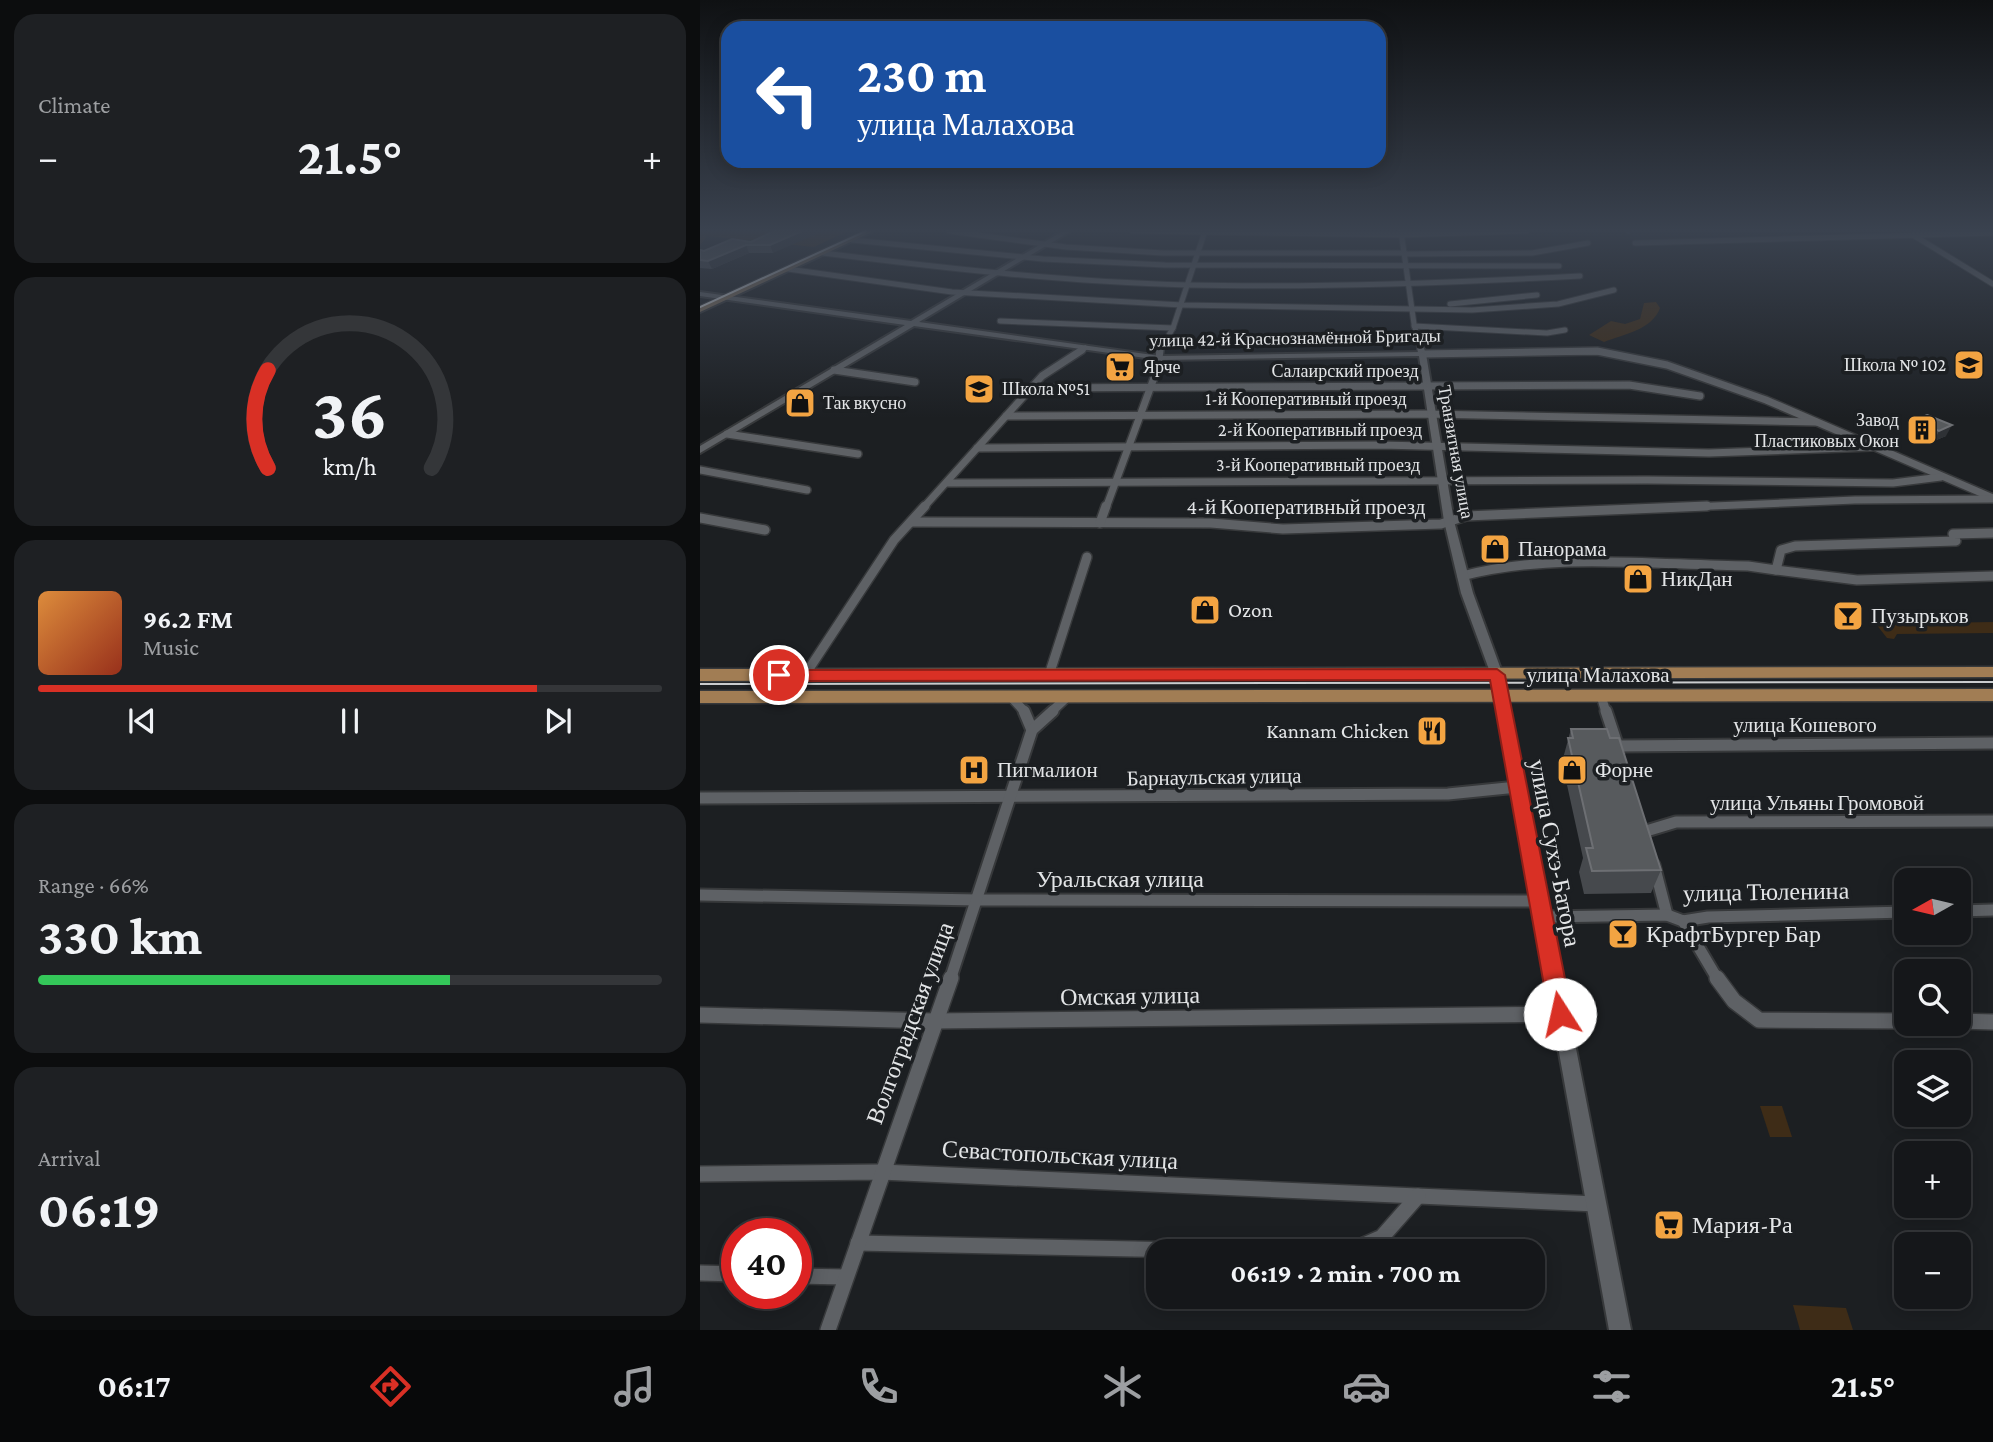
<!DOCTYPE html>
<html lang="en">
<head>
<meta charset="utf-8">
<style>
  body { margin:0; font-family:"Crimson Pro",serif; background:#1e2023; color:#f1f3f6; height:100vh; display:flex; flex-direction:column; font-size:26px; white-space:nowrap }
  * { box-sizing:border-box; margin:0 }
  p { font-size:23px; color:#9d9fa2 }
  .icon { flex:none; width:38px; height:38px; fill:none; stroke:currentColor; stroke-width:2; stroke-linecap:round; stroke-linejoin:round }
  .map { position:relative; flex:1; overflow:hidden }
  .drawer { display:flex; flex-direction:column; gap:14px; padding:14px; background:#0c0d0e; width:700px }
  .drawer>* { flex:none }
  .top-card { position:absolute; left:21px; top:21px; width:665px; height:147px; border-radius:21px; box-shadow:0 4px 18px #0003,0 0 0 2px #343639; background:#1a4fa0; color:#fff; overflow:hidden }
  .needle { width:46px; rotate:262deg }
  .fabs { position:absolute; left:1194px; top:868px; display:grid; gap:14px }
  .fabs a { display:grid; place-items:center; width:77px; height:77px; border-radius:14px; background:#15171a; box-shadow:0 4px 18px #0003,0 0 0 2px #343639; font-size:35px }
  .speed { position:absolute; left:21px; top:1218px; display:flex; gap:14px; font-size:35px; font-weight:700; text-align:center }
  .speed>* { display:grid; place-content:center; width:91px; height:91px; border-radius:50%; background:#15171a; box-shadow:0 4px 18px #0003,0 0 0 2px #343639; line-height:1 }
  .speed .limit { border:10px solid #d22; background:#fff; color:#111 }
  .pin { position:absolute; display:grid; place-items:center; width:60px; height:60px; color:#fff; margin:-30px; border:4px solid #fff; border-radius:50%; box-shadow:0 2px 7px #0007 }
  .me { position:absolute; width:77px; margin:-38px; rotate:350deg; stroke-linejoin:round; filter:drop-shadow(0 0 5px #0008) }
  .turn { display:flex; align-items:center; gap:24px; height:147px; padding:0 21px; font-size:32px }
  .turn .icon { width:91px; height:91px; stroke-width:2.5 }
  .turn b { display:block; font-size:49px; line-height:60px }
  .big { font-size:52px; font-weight:700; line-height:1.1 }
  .drawer .widget { flex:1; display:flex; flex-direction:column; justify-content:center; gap:10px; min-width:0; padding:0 24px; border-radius:21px; background:#1e2023 }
  .drawer .dial { align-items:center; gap:0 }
  .dial svg { height:182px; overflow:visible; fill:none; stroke:#343639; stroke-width:7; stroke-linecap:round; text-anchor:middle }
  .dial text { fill:#f1f3f6; stroke:none }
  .song { display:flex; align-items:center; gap:21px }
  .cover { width:84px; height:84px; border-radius:10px; background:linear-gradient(135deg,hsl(30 70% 55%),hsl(10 70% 35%)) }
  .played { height:7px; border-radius:4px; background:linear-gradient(90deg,#d93025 80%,#343639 80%) }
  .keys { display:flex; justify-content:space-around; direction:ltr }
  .heat { display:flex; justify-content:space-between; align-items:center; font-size:38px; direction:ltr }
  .charge { height:10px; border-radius:5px; background:linear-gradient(90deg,#34c759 66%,#343639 0) }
  .trip { position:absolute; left:446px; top:1239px; width:399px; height:70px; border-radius:21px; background:#15171a; box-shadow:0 4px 18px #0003,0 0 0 2px #343639; font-weight:700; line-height:70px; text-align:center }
  .dock { display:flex; height:112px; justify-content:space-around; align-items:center; background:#08090a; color:#9d9fa2 }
  .dock .icon { width:49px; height:49px }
  .dock .selected { color:#d93025 }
  .dock b { font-size:32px; color:#f1f3f6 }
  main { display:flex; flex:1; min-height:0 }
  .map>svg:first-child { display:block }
</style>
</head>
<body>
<main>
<section class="drawer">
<div class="widget"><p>Climate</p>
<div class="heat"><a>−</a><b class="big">21.5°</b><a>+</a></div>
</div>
<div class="widget dial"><svg viewBox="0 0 100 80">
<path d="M14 69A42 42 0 1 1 86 69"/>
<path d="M14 69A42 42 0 0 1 14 26" stroke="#d93025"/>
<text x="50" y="56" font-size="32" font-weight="700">36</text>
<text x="50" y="72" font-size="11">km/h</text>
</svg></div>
<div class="widget">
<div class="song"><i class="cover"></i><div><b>96.2 FM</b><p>Music</p></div></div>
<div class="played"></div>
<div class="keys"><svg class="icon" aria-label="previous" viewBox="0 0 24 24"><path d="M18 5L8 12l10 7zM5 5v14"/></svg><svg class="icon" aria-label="pause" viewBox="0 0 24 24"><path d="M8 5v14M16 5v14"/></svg><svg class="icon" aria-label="next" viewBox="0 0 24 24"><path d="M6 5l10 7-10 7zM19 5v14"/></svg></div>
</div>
<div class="widget"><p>Range · 66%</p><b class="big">330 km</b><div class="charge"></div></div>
<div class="widget"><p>Arrival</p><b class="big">06:19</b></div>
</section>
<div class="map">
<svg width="1293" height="1330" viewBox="0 0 1293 1330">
  <rect width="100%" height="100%" fill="#1c1f22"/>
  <!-- green -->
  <g fill="#3e2c17">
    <path d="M0,231H148L114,247L7,236L0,245Z"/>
    <path d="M956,302L960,308C952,330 924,334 904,342L889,335L911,321L925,324L940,319L944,303Z"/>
    <path d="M1293,622V633L1197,634L1194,639L1187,638L1176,624Z"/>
    <path d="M1060,1106H1082L1092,1137H1070Z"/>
    <path d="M1093,1305L1146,1308L1153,1330H1100Z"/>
  </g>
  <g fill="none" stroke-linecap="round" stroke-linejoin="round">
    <!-- stream -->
    <path stroke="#3a597b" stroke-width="2" d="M925,231L929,233"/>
    <!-- minor-far4 casing -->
    <g stroke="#37393b" stroke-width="7">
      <g id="minor-far4">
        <path d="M249,231L366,247L463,253H705"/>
        <path d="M432,231L702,235L827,231"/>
        <path d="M701,231L714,324L721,352"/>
        <path d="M1213,235L1293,284"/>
        <path d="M152,240L343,259L465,265L859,266"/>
        <path d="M935,243L1293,233"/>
        <path d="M123,253C244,268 365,282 488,285C618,288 749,283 880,276"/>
        <path d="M706,254L832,253L888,243"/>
        <path d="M88,269L252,292L482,305L772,310L858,304L914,290"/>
        <path d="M750,304L837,295"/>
        <path d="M300,321L473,328"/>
        <path d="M714,326L847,333L865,330"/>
        <path d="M379,352L385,348"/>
        <path d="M459,352L473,328L505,231"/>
        <path d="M862,352H900"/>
      </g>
    </g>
    <!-- minor-far3 casing -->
    <g stroke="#37393b" stroke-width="10">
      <g id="minor-far3">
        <path d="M721,350L722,354L897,351L967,365L1066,400L1293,498"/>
        <path d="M134,370L215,382"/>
        <path d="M331,388L929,385L1000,396"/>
        <path d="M306,416L727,414L1116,422"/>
        <path d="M27,434L158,454"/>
        <path d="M277,448L681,445L1009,453L1172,447"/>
        <path d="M0,470L107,490"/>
        <path d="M248,483L947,480L1193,483L1241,477"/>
        <path d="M223,508L342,376L382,350"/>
        <path d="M406,508L458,367L460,350"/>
        <path d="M965,508L1155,500L1293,499"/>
      </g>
    </g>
    <!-- minor-far2 casing -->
    <g stroke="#37393b" stroke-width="12">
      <g id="minor-far2">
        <path d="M0,518L65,530"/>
        <path d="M212,522L511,523L583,529L741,524L766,516L1007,506"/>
        <path d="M400,523L406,506"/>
        <path d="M1076,570L1157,580L1293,576"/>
        <path d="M762,576C854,552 954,565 1048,566L1076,570L1081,550L1095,546L1256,541L1253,534L1293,533"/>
        <path d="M105,675L194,540L225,506"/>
        <path d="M349,675L387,557"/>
        <path d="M901,696L906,712"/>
        <path d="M312,698L325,712"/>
        <path d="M351,712L366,698"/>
      </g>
    </g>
    <!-- minor-far1 casing -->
    <g stroke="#37393b" stroke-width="15">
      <g id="minor-far1">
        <path d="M324,711L332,730"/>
        <path d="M906,711L919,750"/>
        <path d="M917,746L1293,743"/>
        <path d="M0,798L748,794L817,787"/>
        <path d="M943,832L976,822L1293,821"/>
        <path d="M954,865L967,915"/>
        <path d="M0,895L278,900L839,901"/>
        <path d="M1258,911L1293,910"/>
        <path d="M842,917L967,915L983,921L1008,917L1206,912"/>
        <path d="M983,921L1018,980"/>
        <path d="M250,980L332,730L353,711"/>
      </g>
    </g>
    <!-- minor casing -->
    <g stroke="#37393b" stroke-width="18">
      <g id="minor">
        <path d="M1017,978L1034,1001L1059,1020L1206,1021"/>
        <path d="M0,1015L234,1021L861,1014"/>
        <path d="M1258,1021L1293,1022"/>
        <path d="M0,1174L181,1172L896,1204"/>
        <path d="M158,1243L531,1251"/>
        <path d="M650,1251L682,1237L718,1196"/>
        <path d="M0,1273L37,1274"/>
        <path d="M96,1276L146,1277"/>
        <path d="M128,1330L251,978"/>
      </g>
    </g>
    <!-- tertiary casing -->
    <g stroke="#37393b" stroke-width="4">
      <path id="tertiary" d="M363,231H371L219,322L460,356L722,352L726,354L754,521L773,593L803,675L931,1330H909L791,675L761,593L744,521L719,356L460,360L214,326L0,453V446L205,325L0,296V292L211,321Z"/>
    </g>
    <!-- secondary casing -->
    <g stroke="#37393b" stroke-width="4">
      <path id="secondary" d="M165,231H174L0,312V307Z"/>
    </g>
    <!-- primary casing -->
    <g stroke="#37393b" stroke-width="3">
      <g id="primary">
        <path d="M1293,667V677L0,681V669Z"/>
        <path d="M1293,689V701L0,703V691Z"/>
      </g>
    </g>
    <!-- minor-far4 -->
    <use href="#minor-far4" stroke="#5e6165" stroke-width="5"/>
    <!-- minor-far3 -->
    <use href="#minor-far3" stroke="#5e6165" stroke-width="7"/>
    <!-- minor-far2 -->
    <use href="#minor-far2" stroke="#5e6165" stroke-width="9"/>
    <!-- minor-far1 -->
    <use href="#minor-far1" stroke="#5e6165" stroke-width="11"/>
    <!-- minor -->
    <use href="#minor" stroke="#5e6165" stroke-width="15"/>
    <!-- tertiary -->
    <use href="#tertiary" fill="#5e6165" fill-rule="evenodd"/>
    <!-- secondary -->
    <use href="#secondary" fill="#7f6f5c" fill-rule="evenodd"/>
    <!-- primary -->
    <use href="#primary" fill="#a17d54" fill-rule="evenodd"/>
    <!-- tram -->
    <g stroke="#caccce" stroke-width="2">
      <path d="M0,307L166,231"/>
      <path d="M0,684L1293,682"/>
    </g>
  </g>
  <!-- wall -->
  <g fill="#46494d">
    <path d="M74,231L73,253H49L12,269L0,268V250L4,251L51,242Z"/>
    <path d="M1227,415L1246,436L1234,441L1210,430L1215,420Z"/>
    <path d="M871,729L910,738L961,870L951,893L884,894L879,872L883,858L862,762Z"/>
  </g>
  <!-- shaded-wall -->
  <g fill="#2e3135">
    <path d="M102,231H124L73,253L70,245Z"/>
    <path d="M46,245L49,253L12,269L8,261Z"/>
    <path d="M1252,425L1246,436L1234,441L1239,431Z"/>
  </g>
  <!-- building -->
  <g fill="#575a5d" stroke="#6d6f73" stroke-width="2">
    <path d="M74,231H102L70,245H46L8,261L0,260V250L4,251L32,239L51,242Z"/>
    <path d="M1227,415L1252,425L1239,431L1215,420Z"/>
    <path d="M871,729H907L910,738H919L961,870L892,871L886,848H893L868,738H873Z"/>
  </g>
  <!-- sky -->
  <linearGradient id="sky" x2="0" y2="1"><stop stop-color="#0f1113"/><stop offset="0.55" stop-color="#3a424f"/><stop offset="1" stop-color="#3a424f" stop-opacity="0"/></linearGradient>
  <rect width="1293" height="418" fill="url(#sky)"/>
  <!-- route -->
  <path fill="#d93025" stroke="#8d1f18" stroke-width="2" d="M797,669L805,675L872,1014L869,1022L860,1026L852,1022L849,1014L790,680L79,681L71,675L79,670Z"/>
  <!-- icons -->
  <defs>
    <g id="school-square" transform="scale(1.575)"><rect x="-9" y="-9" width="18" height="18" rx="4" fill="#f3a442" stroke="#1c1f22"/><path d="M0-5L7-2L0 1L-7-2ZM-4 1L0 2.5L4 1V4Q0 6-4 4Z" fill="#111"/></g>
    <g id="supermarket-square" transform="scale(1.575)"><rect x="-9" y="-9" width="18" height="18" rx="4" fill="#f3a442" stroke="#1c1f22"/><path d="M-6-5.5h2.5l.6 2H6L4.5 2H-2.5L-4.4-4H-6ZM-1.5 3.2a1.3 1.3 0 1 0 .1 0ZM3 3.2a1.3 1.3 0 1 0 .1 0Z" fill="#111"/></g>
    <g id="shop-square" transform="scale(1.575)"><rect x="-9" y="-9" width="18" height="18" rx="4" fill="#f3a442" stroke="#1c1f22"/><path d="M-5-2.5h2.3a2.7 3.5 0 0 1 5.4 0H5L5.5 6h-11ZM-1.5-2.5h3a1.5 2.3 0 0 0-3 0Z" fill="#111"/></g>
    <g id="building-square" transform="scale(1.575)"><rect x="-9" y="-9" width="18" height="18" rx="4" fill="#f3a442" stroke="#1c1f22"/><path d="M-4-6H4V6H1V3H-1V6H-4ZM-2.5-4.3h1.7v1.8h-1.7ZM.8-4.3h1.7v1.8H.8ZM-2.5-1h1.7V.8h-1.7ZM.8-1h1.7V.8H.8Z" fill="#111"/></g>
    <g id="bar-square" transform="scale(1.575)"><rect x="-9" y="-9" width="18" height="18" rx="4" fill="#f3a442" stroke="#1c1f22"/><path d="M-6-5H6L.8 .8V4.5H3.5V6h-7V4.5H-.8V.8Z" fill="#111"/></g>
    <g id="restaurant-square" transform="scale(1.575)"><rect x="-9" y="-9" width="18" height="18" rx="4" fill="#f3a442" stroke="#1c1f22"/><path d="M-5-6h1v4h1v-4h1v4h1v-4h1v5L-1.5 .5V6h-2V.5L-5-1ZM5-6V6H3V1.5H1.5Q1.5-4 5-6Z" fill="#111"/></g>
    <g id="hospital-square" transform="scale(1.575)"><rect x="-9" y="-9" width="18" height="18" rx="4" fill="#f3a442" stroke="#1c1f22"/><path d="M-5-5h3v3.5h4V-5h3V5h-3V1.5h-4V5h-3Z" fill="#111"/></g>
  </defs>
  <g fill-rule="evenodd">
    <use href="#school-square" x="1269" y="365"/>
    <use href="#supermarket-square" x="420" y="367"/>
    <use href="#school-square" x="279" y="389"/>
    <use href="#shop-square" x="100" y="403"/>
    <use href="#building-square" x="1222" y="430"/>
    <use href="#shop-square" x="795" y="549"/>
    <use href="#shop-square" x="938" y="579"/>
    <use href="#shop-square" x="505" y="610"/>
    <use href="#bar-square" x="1148" y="616"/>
    <use href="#restaurant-square" x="732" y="731"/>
    <use href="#hospital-square" x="274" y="770"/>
    <use href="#shop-square" x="872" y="770"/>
    <use href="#bar-square" x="923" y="934"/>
    <use href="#supermarket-square" x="969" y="1225"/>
  </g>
  <g text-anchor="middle" stroke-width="7" stroke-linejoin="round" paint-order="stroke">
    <!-- far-street labels -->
    <g font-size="18" fill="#e3e5e7" stroke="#1c1f22">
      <text transform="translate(595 338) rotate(-1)" y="6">улица 42-й Краснознамённой Бригады</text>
      <text x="645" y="377">Салаирский проезд</text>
      <text x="606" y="405">1-й Кооперативный проезд</text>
      <text x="620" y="436">2-й Кооперативный проезд</text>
      <text transform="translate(756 452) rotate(80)" y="6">Транзитная улица</text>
      <text x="618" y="471">3-й Кооперативный проезд</text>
    </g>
    <!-- far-poi labels -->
    <g font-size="18" fill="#e3e5e7" stroke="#1c1f22" text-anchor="start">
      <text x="1246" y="371" text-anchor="end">Школа № 102</text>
      <text x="443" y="373">Ярче</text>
      <text x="302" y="395">Школа №51</text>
      <text x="123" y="409">Так вкусно</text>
      <text x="1199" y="426" text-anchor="end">Завод<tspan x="1199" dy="21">Пластиковых Окон</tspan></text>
    </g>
    <!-- street labels -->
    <g font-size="21" fill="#e3e5e7" stroke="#1c1f22">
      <text x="606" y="514">4-й Кооперативный проезд</text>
      <text x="898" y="682">улица Малахова</text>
      <text x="1105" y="732">улица Кошевого</text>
      <text transform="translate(514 777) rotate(-1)" y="7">Барнаульская улица</text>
      <text x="1117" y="810">улица Ульяны Громовой</text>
    </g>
    <!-- poi labels -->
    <g font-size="21" fill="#e3e5e7" stroke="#1c1f22" text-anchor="start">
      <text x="818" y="556">Панорама</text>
      <text x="961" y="586">НикДан</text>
      <text x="528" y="617">Ozon</text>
      <text x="1171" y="623">Пузырьков</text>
      <text x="709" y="738" text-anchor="end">Kannam Chicken</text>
      <text x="297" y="777">Пигмалион</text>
      <text x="895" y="777">Форне</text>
    </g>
    <!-- near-street labels -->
    <g font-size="24" fill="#e3e5e7" stroke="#1c1f22">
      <text transform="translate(855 853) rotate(79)" y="8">улица Сухэ-Батора</text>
      <text x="420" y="887">Уральская улица</text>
      <text transform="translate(1066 892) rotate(-1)" y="8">улица Тюленина</text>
      <text transform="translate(430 996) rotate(-1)" y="8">Омская улица</text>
      <text transform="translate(210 1023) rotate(-70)" y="8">Волгоградская улица</text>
      <text transform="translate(360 1155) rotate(3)" y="8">Севастопольская улица</text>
    </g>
    <!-- near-poi labels -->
    <g font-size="24" fill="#e3e5e7" stroke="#1c1f22" text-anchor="start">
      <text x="946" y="942">КрафтБургер Бар</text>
      <text x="992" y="1233">Мария-Ра</text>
    </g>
  </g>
</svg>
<div class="fabs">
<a><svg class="needle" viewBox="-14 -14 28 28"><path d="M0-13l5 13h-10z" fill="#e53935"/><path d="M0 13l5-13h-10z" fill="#9d9fa2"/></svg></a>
<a><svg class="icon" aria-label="search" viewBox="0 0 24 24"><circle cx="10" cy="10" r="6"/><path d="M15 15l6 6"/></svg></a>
<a><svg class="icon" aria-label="layers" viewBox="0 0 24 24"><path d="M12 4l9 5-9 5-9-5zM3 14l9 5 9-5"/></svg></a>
<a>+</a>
<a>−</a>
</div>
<div class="speed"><div class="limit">40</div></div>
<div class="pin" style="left:79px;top:675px;background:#d93025"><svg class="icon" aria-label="arrive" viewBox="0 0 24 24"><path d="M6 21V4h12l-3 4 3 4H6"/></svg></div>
<svg class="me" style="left:860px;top:1014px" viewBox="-20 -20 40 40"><circle r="19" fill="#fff"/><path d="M0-13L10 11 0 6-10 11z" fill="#d93025"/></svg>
<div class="trip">06:19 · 2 min · 700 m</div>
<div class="top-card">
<div class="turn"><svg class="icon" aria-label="left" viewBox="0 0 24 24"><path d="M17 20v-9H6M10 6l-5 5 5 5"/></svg><div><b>230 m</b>улица Малахова</div></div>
</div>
</div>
</main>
<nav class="dock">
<b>06:17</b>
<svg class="icon selected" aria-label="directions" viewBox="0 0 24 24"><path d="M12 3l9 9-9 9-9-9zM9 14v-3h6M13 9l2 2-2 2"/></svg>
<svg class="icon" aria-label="music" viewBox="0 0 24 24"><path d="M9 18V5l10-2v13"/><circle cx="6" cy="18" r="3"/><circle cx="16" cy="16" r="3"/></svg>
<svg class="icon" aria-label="phone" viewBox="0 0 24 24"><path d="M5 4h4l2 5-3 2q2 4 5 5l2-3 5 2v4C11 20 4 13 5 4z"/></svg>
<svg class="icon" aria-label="climate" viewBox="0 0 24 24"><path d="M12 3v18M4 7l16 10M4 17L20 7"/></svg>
<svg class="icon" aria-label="car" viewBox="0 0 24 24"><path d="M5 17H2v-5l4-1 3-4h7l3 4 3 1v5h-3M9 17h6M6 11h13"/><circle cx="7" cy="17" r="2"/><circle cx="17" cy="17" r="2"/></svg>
<svg class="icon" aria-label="filters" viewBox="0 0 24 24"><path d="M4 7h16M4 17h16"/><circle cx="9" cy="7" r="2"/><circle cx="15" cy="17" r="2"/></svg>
<b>21.5°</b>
</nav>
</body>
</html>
